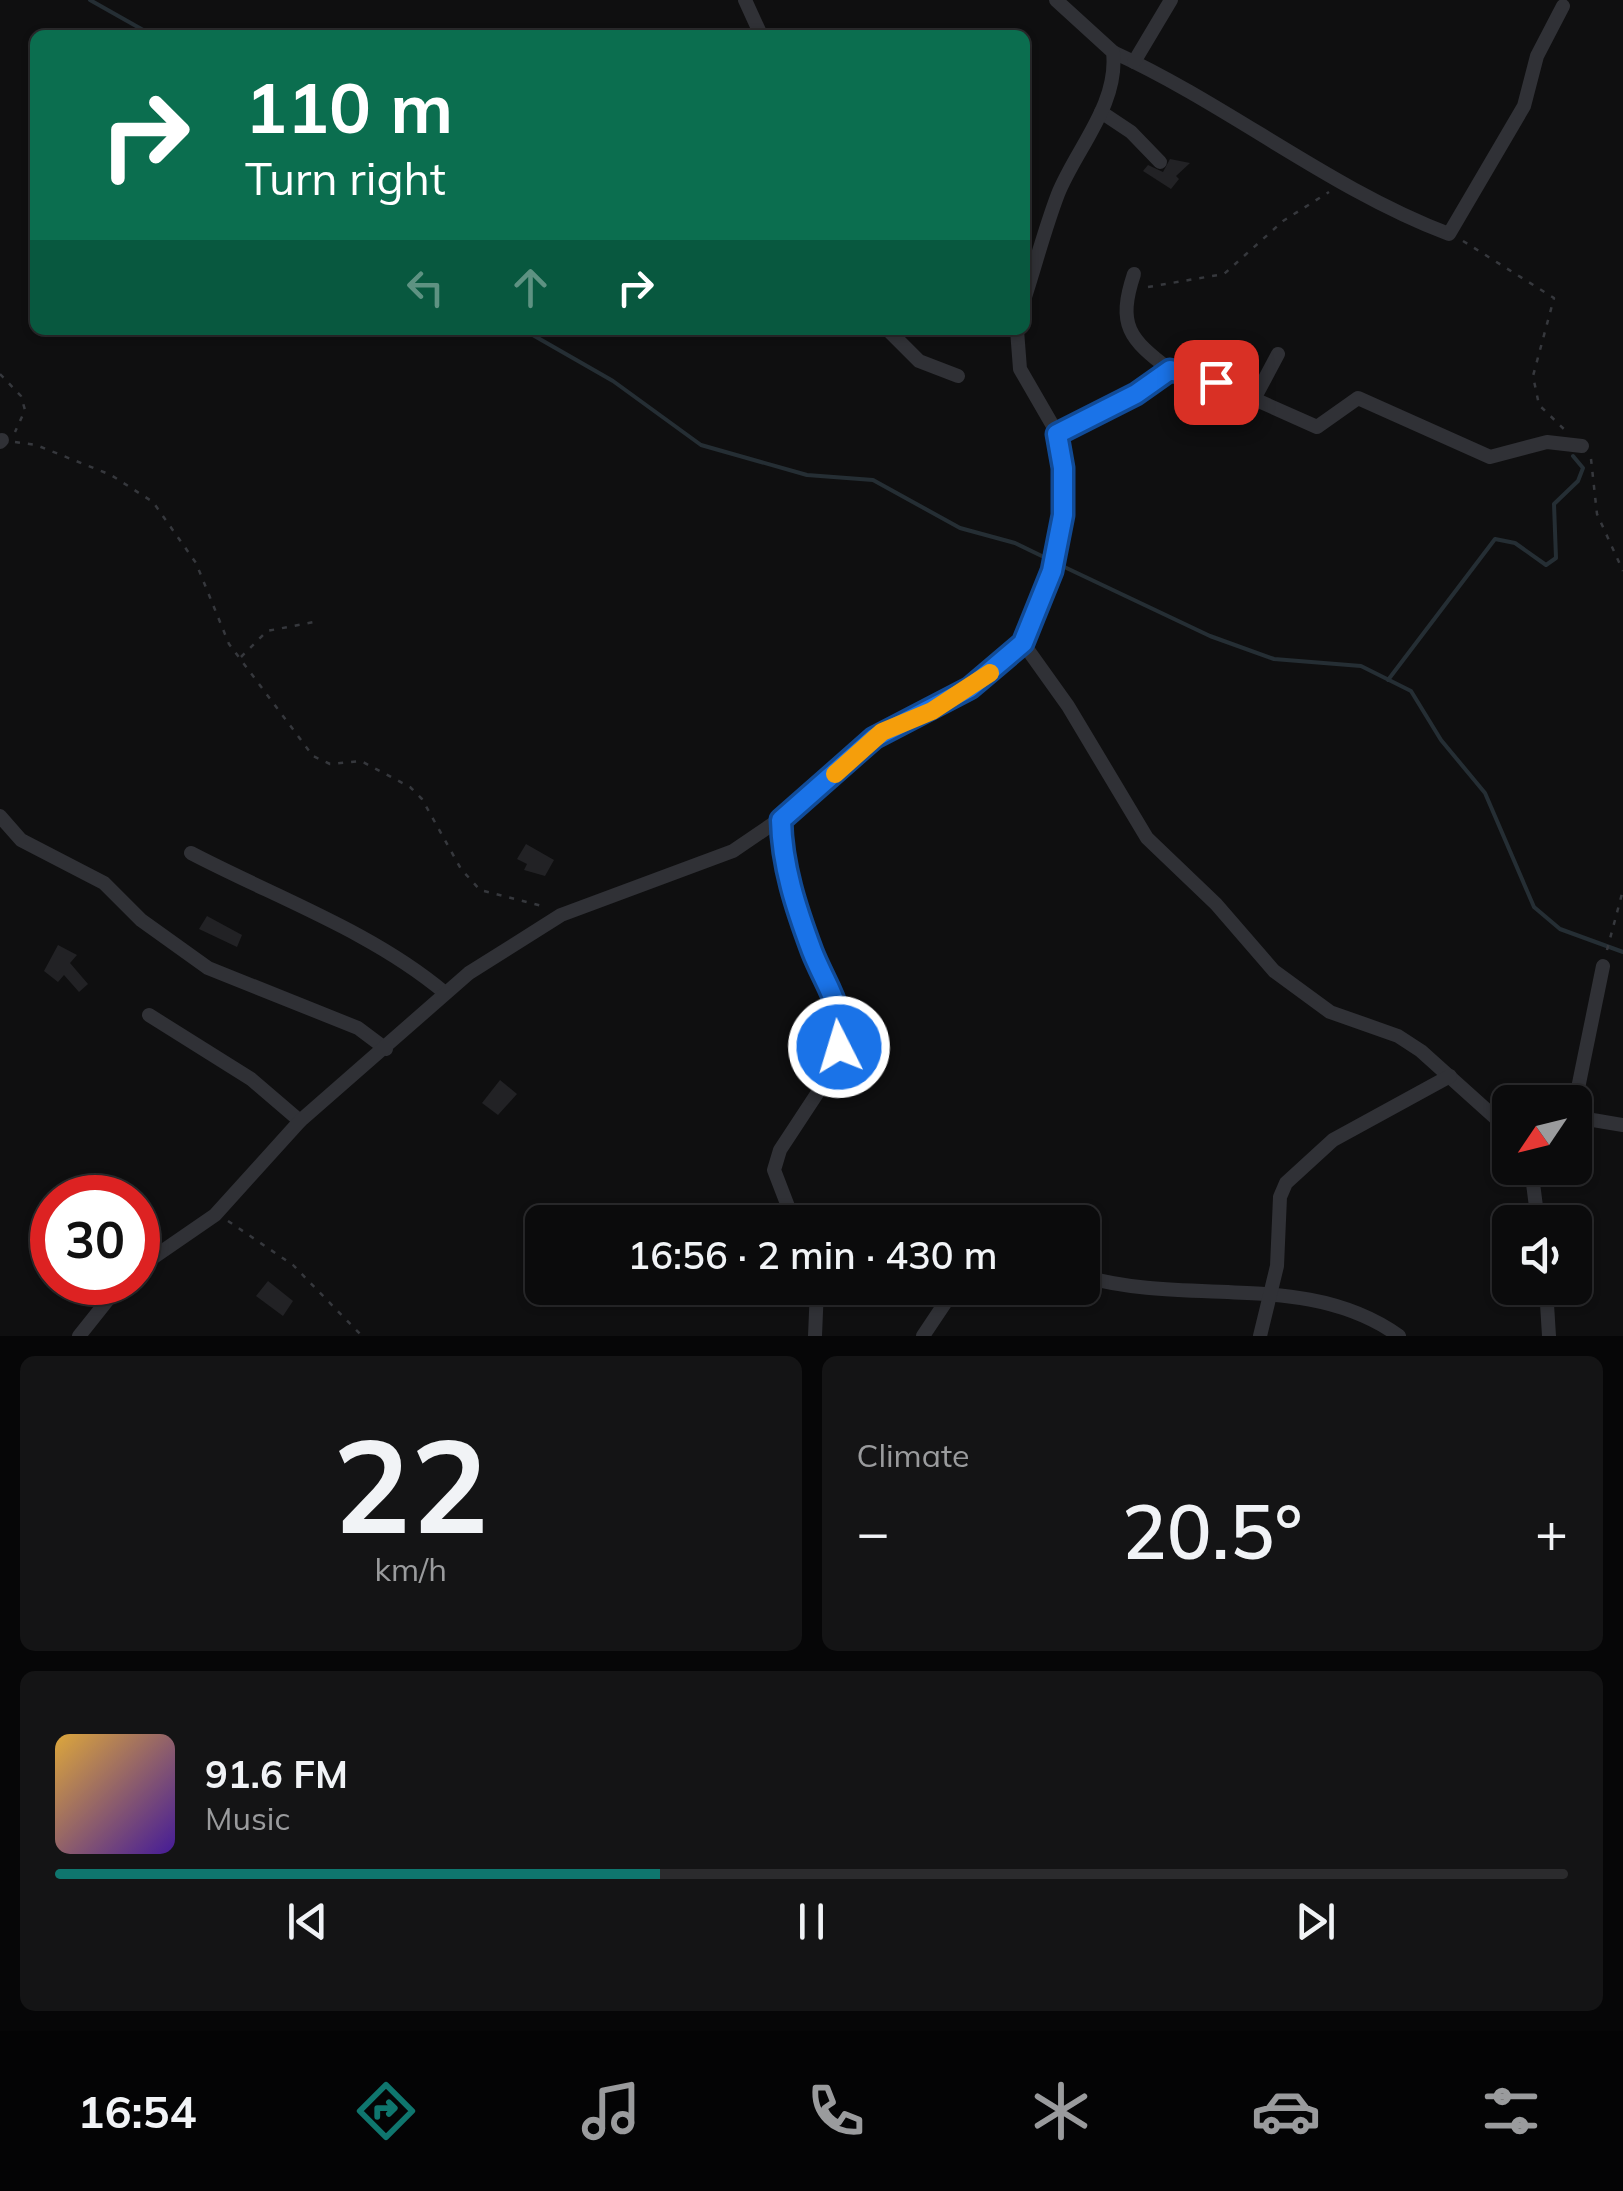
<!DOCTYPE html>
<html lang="en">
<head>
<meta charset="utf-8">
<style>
  body { margin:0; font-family:Mulish,sans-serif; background:#141415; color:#f1f3f6; height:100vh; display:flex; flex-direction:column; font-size:38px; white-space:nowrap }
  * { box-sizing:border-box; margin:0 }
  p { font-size:32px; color:#9a9b9d }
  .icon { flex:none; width:55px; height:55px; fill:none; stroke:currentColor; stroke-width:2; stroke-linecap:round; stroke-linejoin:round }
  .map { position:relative; height:1336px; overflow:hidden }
  .drawer { display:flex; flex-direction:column; gap:20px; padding:20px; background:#060607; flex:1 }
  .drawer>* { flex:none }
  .hud { position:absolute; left:30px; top:30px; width:1000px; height:305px; border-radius:15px; box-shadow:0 2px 8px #0004,0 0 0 2px #2b2b2d; background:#0b6e4f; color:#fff; overflow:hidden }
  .needle { width:65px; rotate:235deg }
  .controls { position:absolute; left:1492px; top:1085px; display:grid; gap:20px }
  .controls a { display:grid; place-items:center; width:100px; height:100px; border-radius:15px; background:#0b0b0c; box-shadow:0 2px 8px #0004,0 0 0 2px #2b2b2d; font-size:50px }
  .speed { position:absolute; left:30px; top:1175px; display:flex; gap:20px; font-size:50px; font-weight:700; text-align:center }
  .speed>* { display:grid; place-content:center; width:130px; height:130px; border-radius:50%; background:#0b0b0c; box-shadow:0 2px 8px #0004,0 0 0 2px #2b2b2d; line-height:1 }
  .speed .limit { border:15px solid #d22; background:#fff; color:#111 }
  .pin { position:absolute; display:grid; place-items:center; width:85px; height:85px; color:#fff; margin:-42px; border-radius:20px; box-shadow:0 5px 15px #0006 }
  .me { position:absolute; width:110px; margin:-55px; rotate:355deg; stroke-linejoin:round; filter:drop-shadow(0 0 8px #0008) }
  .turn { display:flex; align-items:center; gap:35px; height:210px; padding:0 50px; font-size:45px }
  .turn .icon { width:130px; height:130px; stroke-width:2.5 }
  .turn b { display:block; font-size:70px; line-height:85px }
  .lanes { display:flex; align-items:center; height:95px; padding:0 50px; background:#0003; justify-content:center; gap:50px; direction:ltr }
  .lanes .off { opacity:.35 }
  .big { font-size:75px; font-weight:600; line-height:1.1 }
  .drawer .card { flex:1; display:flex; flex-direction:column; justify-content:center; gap:15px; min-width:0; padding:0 35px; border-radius:15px; background:#141415 }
  .drawer .dial { align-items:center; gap:0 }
  .dial b { font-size:130px; line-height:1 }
  .song { display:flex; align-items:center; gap:30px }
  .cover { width:120px; height:120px; border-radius:15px; background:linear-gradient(135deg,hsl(40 70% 55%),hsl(260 70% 35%)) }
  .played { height:10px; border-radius:5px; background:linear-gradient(90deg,#0f766e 40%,#2b2b2d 40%) }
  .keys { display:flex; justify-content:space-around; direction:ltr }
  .heat { display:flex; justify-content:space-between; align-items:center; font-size:55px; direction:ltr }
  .drawer .tiles { flex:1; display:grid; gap:20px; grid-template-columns:1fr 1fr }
  .card:last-child { grid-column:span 2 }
  .trip { position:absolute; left:525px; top:1205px; width:575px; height:100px; border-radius:15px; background:#0b0b0c; box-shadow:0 2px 8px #0004,0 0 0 2px #2b2b2d; font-weight:600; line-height:100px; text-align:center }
  .tabs { display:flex; height:160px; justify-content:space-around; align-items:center; background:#040405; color:#9a9b9d }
  .tabs .icon { width:70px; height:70px }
  .tabs .selected { color:#0f766e }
  .tabs b { font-size:45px; color:#f1f3f6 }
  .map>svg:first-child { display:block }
</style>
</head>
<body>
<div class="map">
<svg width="1623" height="1336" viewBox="0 0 1623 1336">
  <rect width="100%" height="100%" fill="#0f0f10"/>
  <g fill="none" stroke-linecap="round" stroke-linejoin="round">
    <!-- stream -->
    <g stroke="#252e34" stroke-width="4">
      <path d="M90,0L152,35"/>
      <path d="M524,330L613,381L701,445L807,475L873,480L960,528L1015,543L1050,560"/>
      <path d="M1058,564L1210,636L1274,659L1361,666L1411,691L1441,740L1485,793L1534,907L1560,929L1623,952"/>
      <path d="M1388,680L1495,539L1515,543L1546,565L1556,558L1554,504L1578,481L1583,468L1573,456"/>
    </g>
  </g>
  <!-- building -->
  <g fill="#222225">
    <path d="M1170,159L1190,163L1176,176L1179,179L1171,189L1143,171L1148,165L1163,172Z"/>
    <path d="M526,844L554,860L545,876L524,870L527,864L517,859Z"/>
    <path d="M207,916L242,935L237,947L199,929Z"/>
    <path d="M58,945L77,955L70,963L88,984L79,992L64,975L58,982L44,971Z"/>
    <path d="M500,1080L517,1094L498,1115L482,1103Z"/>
    <path d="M268,1281L293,1301L283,1316L256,1296Z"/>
  </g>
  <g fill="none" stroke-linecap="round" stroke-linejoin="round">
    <!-- path -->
    <g stroke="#36383d" stroke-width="2.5" stroke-dasharray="5 8" stroke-linecap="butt">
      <path d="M1463,241L1554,298L1533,376L1539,405L1566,431"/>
      <path d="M1148,287L1224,274L1283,221L1329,192"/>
      <path d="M0,374L21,396L25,410L15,432"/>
      <path d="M15,442L36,445L111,475L153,502L196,563L229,644L313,756L330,764L361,761L410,787L422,799L461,869L480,890L546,907"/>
      <path d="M1591,459L1597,514L1623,571"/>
      <path d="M241,657L267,631L319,621"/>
      <path d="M1607,950L1623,890"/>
      <path d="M228,1221L293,1265L362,1336"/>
    </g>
    <!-- minor -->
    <g stroke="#303136" stroke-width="14">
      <path d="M745,0L761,35"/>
      <path d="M1113,52C1229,105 1330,189 1449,234L1524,106L1537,56L1563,6"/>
      <path d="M1134,62L1171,0"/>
      <path d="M1101,112L1131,132L1160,162"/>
      <path d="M1134,274C1117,325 1129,339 1170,370"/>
      <path d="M1025,297C1036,263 1045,228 1058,194C1076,149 1119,104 1113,52L1056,0"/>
      <path d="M888,330L919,361L958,376"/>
      <path d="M1254,399L1278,354"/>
      <path d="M1057,433L1135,394L1170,370L1216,382L1317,427L1358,398L1490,457L1547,442L1582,446"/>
      <path d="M0,442L2,440"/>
      <path d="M1023,643L1068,706L1147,838L1216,904L1274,971L1330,1012L1398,1036L1421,1051L1510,1131"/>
      <path d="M0,816L21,840L104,883L141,920L208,968L358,1028L386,1049"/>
      <path d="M781,820L787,876L844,1026L826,1080L780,1150L774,1170L794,1222"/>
      <path d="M191,853C275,897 371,931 444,992"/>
      <path d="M149,1015L251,1079L300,1121"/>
      <path d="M1575,1103L1603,966"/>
      <path d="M1575,1117L1623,1125"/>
      <path d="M1531,1168L1538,1222"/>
      <path d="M138,1268L215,1215L300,1121L469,973L561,915L733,851L805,802L874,738L970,688L1023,643L1052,571L1063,515V468L1057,433L1020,369L1017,330"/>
      <path d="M1082,1276C1189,1307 1307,1270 1399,1336"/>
      <path d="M1546,1288L1549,1336"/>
      <path d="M79,1336L122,1282"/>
      <path d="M815,1336L817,1288"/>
      <path d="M923,1336L955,1288"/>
      <path d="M1260,1336L1277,1266L1280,1197L1286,1183L1333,1140L1450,1076"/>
    </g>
  </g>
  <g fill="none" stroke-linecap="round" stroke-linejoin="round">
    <!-- route casing -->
    <g stroke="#114b97" stroke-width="25">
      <path id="route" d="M839,1047C847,1010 825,985 812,951C796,908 782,866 781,820L874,738L970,688L1023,643L1052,571L1063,515V468L1057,434L1136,394L1170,370L1216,382"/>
    </g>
    <!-- route -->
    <use href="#route" stroke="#1a73e8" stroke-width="18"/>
    <!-- slow -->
    <path stroke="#f59e0b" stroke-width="18" d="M835,774L882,732L932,711L990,673"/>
  </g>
</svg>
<div class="controls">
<a><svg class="needle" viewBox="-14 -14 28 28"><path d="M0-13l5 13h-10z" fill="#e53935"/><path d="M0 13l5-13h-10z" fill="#9a9b9d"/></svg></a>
<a><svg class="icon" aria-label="sound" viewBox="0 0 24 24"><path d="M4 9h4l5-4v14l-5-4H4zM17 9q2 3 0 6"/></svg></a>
</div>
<div class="speed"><div class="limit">30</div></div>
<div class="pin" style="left:1216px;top:382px;background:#d93025"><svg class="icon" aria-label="arrive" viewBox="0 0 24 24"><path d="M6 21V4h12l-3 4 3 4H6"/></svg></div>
<svg class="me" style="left:839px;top:1047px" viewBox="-20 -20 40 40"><circle r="17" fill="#1a73e8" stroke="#fff" stroke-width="3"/><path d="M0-11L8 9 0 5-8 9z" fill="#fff"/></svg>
<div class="trip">16:56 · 2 min · 430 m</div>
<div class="hud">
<div class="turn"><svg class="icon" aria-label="right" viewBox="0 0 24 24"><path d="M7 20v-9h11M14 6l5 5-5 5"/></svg><div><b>110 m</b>Turn right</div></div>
<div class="lanes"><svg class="icon off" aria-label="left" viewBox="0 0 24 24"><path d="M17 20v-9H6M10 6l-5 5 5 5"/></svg><svg class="icon off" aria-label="ahead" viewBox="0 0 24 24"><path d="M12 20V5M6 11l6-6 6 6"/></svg><svg class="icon" aria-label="right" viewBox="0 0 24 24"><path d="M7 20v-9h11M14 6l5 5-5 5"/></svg></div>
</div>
</div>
<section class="drawer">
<div class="tiles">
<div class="card dial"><b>22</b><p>km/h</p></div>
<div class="card"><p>Climate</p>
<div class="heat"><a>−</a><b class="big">20.5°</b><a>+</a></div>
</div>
<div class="card">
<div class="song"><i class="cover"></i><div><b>91.6 FM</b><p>Music</p></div></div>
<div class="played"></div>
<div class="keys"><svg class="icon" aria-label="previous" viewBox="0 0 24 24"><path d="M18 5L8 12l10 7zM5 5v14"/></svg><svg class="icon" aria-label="pause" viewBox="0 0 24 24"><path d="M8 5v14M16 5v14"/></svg><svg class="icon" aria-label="next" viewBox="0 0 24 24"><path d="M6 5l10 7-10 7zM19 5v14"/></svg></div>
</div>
</div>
</section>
<nav class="tabs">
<b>16:54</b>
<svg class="icon selected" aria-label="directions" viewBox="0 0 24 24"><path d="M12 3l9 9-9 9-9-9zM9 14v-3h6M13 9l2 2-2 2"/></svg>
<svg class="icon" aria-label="music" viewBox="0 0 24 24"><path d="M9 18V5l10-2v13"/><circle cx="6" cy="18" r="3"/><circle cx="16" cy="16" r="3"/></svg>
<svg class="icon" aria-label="phone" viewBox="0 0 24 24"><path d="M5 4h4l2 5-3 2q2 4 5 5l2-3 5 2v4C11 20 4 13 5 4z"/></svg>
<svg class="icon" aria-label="climate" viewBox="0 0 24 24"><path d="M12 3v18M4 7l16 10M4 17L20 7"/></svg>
<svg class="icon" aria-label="car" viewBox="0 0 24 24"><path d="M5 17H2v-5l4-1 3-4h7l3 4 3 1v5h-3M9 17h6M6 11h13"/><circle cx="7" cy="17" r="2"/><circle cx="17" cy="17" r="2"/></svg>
<svg class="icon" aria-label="filters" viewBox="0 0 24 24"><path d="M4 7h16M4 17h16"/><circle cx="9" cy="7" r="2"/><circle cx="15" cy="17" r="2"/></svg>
</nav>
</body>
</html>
